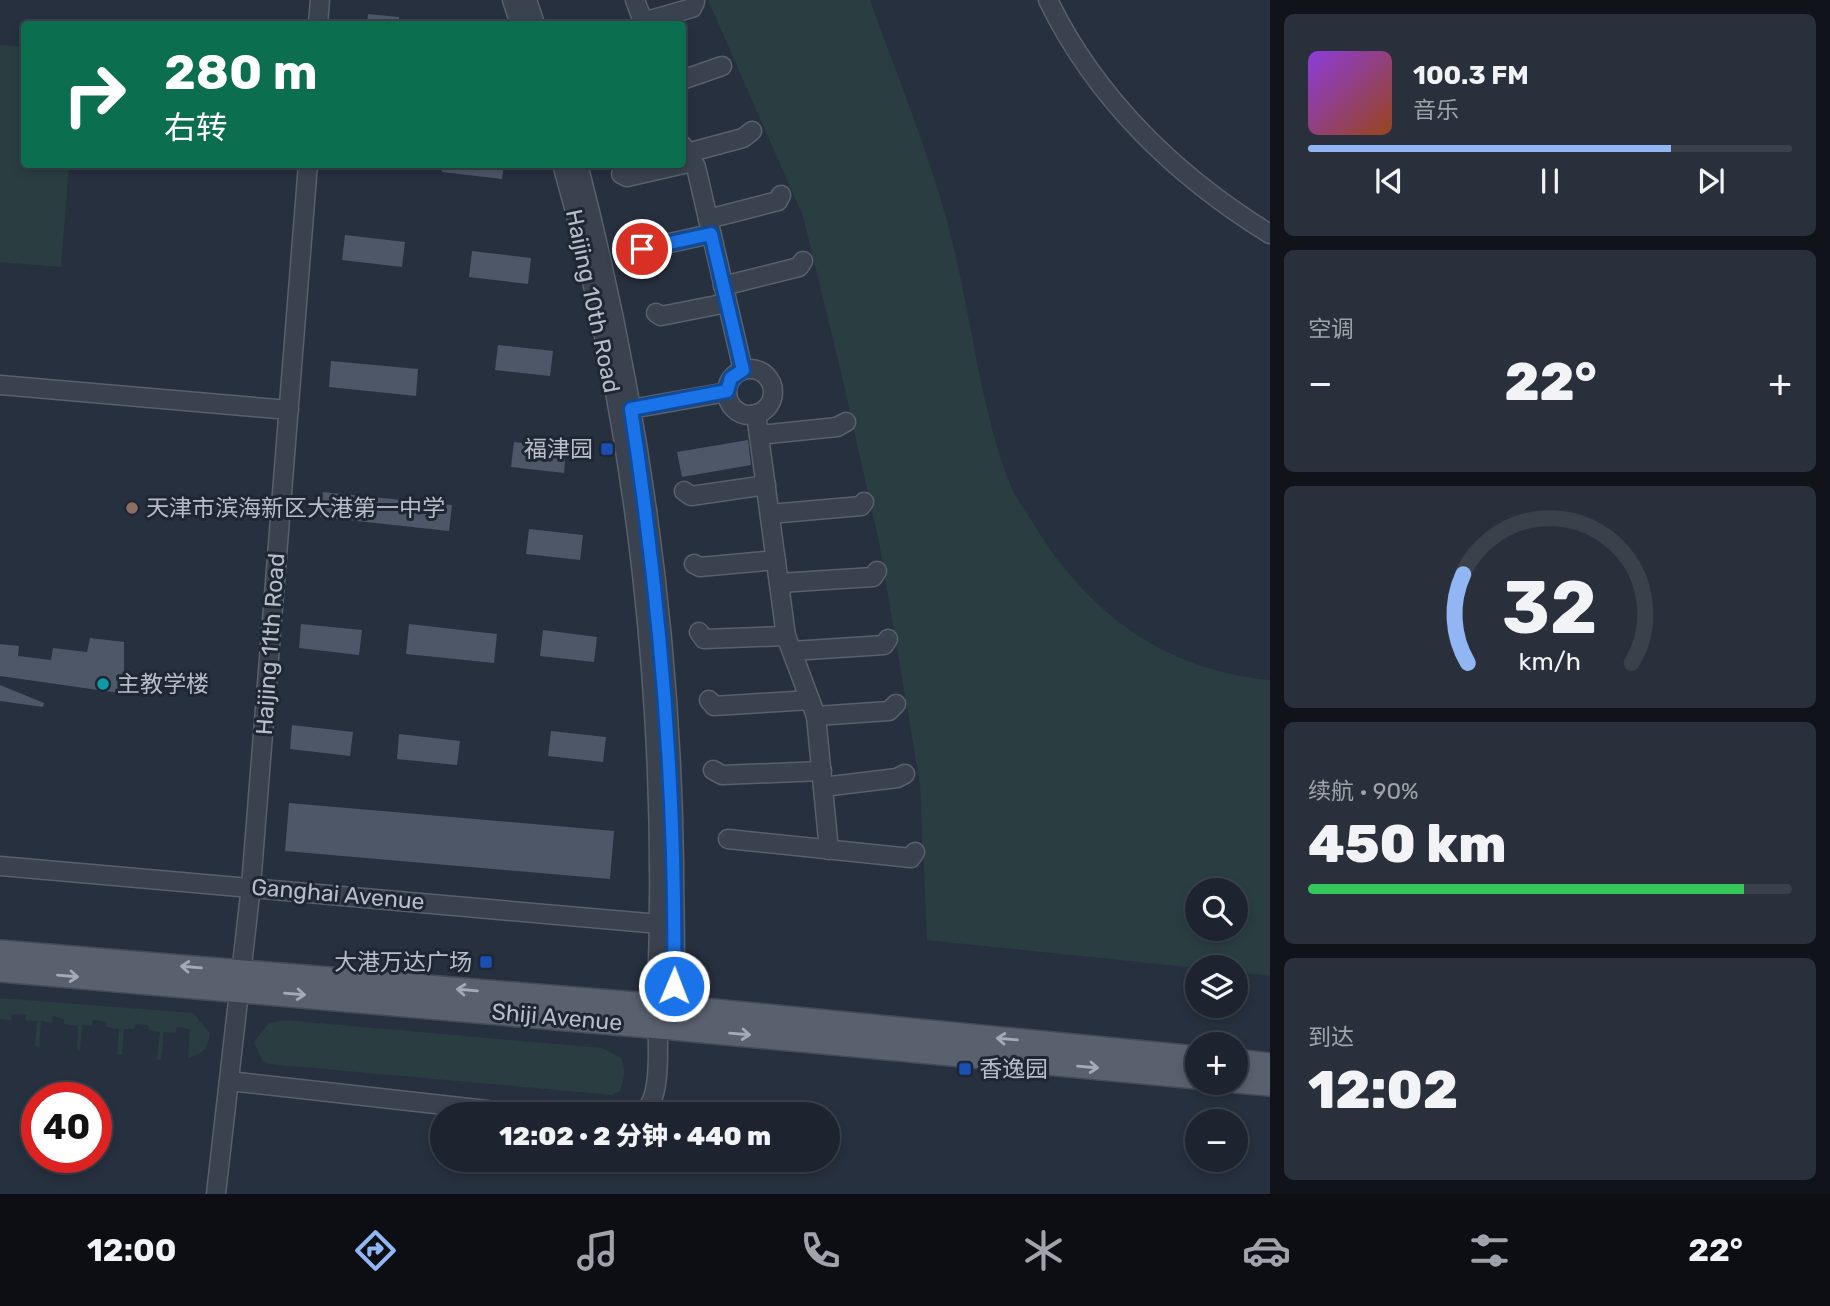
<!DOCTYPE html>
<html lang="zh">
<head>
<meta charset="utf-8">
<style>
  body { margin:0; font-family:Rubik,"Noto Sans SC",sans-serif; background:#2a303b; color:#f1f3f6; height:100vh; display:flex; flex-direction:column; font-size:26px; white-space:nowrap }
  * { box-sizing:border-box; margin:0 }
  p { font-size:23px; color:#a0a4aa }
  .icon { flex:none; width:38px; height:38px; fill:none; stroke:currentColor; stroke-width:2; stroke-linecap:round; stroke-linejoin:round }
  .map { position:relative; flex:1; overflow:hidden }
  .drawer { display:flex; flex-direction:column; gap:14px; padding:14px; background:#10141a; width:560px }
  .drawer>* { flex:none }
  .banner { position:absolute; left:21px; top:21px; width:665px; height:147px; border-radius:7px; box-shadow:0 4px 10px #0003,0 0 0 2px #3b414b; background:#0b6e4f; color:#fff; overflow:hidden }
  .controls { position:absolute; left:1185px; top:878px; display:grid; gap:14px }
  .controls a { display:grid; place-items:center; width:63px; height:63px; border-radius:50%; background:#1d242f; box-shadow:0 4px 10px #0003,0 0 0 2px #3b414b; font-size:35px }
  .speed { position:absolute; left:21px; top:1082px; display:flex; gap:14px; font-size:35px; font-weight:700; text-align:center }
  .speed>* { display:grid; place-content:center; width:91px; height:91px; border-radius:50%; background:#1d242f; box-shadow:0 4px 10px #0003,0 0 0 2px #3b414b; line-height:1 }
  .speed .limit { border:10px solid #d22; background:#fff; color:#111 }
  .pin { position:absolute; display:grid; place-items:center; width:60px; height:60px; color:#fff; margin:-30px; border:4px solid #fff; border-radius:50%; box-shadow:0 2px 7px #0007 }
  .me { position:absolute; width:77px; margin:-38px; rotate:1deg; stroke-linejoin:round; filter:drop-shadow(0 0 5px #0008) }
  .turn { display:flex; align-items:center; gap:24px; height:147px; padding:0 28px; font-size:32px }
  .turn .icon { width:91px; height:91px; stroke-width:2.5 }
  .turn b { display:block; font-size:49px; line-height:60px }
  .big { font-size:52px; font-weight:800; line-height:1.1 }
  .drawer .card { flex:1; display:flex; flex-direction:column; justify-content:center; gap:10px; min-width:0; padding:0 24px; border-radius:10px; background:#2a303b }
  .drawer .dial { align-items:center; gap:0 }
  .dial svg { height:182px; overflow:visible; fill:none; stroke:#3b414b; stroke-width:7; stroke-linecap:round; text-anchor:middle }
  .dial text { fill:#f1f3f6; stroke:none }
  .song { display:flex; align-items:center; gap:21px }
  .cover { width:84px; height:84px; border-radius:10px; background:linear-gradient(135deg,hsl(270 70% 55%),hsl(20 70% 35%)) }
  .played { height:7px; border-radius:4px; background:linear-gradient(90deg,#92b5f3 75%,#3b414b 75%) }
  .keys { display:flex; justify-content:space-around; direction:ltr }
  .heat { display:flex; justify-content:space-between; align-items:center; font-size:38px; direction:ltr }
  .charge { height:10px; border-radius:5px; background:linear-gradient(90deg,#34c759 90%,#3b414b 0) }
  .trip { position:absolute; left:430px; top:1102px; width:410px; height:70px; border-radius:35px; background:#1d242f; box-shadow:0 4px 10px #0003,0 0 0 2px #3b414b; font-weight:800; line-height:70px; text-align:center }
  .menu { display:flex; height:112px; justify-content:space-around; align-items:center; background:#0c0e13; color:#a0a4aa }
  .menu .icon { width:49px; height:49px }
  .menu .on { color:#92b5f3 }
  .menu b { font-size:32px; color:#f1f3f6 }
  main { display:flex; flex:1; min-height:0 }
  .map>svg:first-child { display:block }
</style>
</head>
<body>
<main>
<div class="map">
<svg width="1270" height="1194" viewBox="0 0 1270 1194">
  <rect width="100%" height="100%" fill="#27303f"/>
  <!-- green -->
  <g fill="#2a3e41" fill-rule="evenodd">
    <path d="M708,0H870C896,74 928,149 948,225C971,310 978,400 1009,482C1015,497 1025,510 1033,523C1087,613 1164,670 1270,680V976L1236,972V968H1197L927,940L920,784L879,542L841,372L803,216ZM1197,891H1236V929H1197Z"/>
    <path d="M0,45L24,47V164L69,165L61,267L0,262Z"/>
    <path d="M0,998L193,1013L210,1033C208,1048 203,1054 188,1058L190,1029L177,1027L175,1033L164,1032L161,1060L157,1059L160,1032L149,1030L148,1025L136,1024L134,1029H124L122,1055L117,1054L119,1029L107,1027V1022L93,1020L92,1026L82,1025L80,1051L77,1050L78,1026L64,1024V1019L53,1016L52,1023L41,1021L39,1047L35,1046L37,1021L25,1020L26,1015L12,1014L11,1020L0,1019Z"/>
    <path d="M284,1020L602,1048L621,1058C626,1070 624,1079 620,1091L612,1095L269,1064L262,1060L254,1042L269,1023Z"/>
  </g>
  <!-- building -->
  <g fill="#4d5768">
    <path d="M368,14L399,17V24H367Z"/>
    <path d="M442,164H504L502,179L442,172Z"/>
    <path d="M345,235L405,242L402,267L342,260Z"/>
    <path d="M472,251L531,258L528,284L469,277Z"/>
    <path d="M498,345L553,351L550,376L495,370Z"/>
    <path d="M331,361L418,369L416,396L329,387Z"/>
    <path d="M748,440L751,465L682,477L677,452Z"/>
    <path d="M514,442L566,448L564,473L511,467Z"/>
    <path d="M323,492L452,505L449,531L320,517Z"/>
    <path d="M529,529L583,535L580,560L526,554Z"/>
    <path d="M301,624L362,630L359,655L299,648Z"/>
    <path d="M409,624L497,634L494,663L406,654Z"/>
    <path d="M543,630L597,637L594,662L540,656Z"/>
    <path d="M90,638L124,642V676H120L119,693L0,676V644L19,646L18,656L51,660L53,648L87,652Z"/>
    <path d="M0,685L44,703L43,707L0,701Z"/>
    <path d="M292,725L353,732L350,756L290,749Z"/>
    <path d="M551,731L606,737L603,762L548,756Z"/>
    <path d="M399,734L460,741L457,765L397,759Z"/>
    <path d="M289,803L614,831L610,879L285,851Z"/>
  </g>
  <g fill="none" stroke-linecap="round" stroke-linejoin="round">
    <!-- minor casing -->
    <g stroke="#58606c" stroke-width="21">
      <g id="minor">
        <path d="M512,0L520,24"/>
        <path d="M527,0L535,24"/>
        <path d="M635,0L644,24"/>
        <path d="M1048,0C1096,99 1177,177 1270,234"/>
        <path d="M643,22L692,8L695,2"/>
        <path d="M318,24L320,0"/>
        <path d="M682,80L722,66"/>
        <path d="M682,145L696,167L743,370"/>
        <path d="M687,153L743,138L752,131"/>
        <path d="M562,164C638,431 668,717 657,994C656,1020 663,1082 650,1104C648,1108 642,1112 639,1115"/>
        <path d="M578,164C637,392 671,628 674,863C674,914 677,966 673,1017"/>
        <path d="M621,174L627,177L693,162"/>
        <path d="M708,219L778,201L781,195"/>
        <path d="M636,243L642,249L711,234"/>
        <path d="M723,286L799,267L803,261"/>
        <path d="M656,313L661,316L727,303"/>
        <circle cx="750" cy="392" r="23"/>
        <path d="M0,385L289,410"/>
        <path d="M620,411L727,392"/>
        <path d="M756,414L786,636L816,716L829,850"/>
        <path d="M759,435L837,427L846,422"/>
        <path d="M684,491L691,496L766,485"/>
        <path d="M770,514L861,506L864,502"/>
        <path d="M694,564L700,567L776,560"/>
        <path d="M779,583L873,577L877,571"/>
        <path d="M699,632L704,639L786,636"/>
        <path d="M792,651L884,645L888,639"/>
        <path d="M709,700L714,706L810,700"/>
        <path d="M816,716L889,711L896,704"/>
        <path d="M713,770L722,775L822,771"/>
        <path d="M823,787L897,778L905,774"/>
        <path d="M728,839L911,858L915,852"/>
        <path d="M0,866L671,925"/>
        <path d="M229,1081L532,1115"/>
        <path d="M216,1194L251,886L308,164"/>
      </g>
    </g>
    <!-- major casing -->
    <g stroke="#444b58" stroke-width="26">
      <g id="major">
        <path d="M0,952L673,1007L1197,1058"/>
        <path d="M0,970L672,1028L1197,1077"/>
        <path d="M1236,1061L1270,1065"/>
        <path d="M1236,1081L1270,1084"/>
      </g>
    </g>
    <!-- minor -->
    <use href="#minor" stroke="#3b424f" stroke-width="18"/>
    <!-- major -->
    <use href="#major" stroke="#59616f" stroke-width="23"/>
  </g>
  <!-- one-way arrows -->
  <defs><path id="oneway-shaft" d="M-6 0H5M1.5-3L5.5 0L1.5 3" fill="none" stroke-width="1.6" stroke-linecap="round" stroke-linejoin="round" transform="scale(1.75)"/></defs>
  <g stroke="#a4abb7">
    <use href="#oneway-shaft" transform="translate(191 967) rotate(-175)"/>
    <use href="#oneway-shaft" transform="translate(68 976) rotate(5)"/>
    <use href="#oneway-shaft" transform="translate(467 990) rotate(-175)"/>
    <use href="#oneway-shaft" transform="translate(295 994) rotate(5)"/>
    <use href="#oneway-shaft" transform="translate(740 1034) rotate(5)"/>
    <use href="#oneway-shaft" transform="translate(1007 1039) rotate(-175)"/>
    <use href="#oneway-shaft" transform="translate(1088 1067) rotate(5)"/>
  </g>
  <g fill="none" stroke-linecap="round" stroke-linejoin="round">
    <!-- route casing -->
    <g stroke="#114b97" stroke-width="18">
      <path id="route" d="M642,249L711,234L743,370L731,378L727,391L631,409C660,601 677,792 674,986"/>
    </g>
    <!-- route -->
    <use href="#route" stroke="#1a73e8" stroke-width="12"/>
  </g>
  <!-- markers -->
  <g fill="#1a4fb4" stroke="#1f2734" stroke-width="2.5">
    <rect x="600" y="442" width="14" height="14" rx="3.5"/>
    <rect x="479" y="955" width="14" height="14" rx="3.5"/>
    <rect x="958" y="1062" width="14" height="14" rx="3.5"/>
  </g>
  <circle fill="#8d6e63" stroke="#1f2734" stroke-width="2.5" cx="132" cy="508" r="7"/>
  <circle fill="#0f9aa8" stroke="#1f2734" stroke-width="2.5" cx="103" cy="684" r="7"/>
  <g text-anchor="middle" stroke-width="6" stroke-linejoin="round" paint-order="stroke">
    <!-- street labels -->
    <g font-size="23" fill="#b7bdc9" stroke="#1f2734">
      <text transform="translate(593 301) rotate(78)" y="8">Haijing 10th Road</text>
      <text transform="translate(270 644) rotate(-86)" y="8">Haijing 11th Road</text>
      <text transform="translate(338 894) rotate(5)" y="8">Ganghai Avenue</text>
      <text transform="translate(557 1017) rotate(5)" y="8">Shiji Avenue</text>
    </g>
    <!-- poi labels -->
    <g font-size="23" fill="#b7bdc9" stroke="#1f2734" text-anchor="start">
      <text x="593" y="457" text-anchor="end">福津园</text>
      <text x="146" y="516">天津市滨海新区大港第一中学</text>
      <text x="117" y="692">主教学楼</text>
      <text x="472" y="970" text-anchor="end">大港万达广场</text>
      <text x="979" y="1077">香逸园</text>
    </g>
  </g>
</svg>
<div class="controls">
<a><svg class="icon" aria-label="search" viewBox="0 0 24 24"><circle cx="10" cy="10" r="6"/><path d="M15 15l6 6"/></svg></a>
<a><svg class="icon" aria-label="layers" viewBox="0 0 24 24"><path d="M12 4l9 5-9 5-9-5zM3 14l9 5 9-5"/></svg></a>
<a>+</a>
<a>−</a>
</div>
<div class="speed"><div class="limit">40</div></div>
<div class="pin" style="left:642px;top:249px;background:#d93025"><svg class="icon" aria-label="arrive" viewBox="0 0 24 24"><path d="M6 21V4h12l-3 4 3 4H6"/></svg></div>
<svg class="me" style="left:674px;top:986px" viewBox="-20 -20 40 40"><circle r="17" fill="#1a73e8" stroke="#fff" stroke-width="3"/><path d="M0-11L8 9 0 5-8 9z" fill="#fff"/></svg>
<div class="trip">12:02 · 2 分钟 · 440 m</div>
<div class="banner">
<div class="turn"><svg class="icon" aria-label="right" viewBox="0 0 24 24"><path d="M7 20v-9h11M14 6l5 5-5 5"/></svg><div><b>280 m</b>右转</div></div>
</div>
</div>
<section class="drawer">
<div class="card">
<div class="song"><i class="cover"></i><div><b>100.3 FM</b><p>音乐</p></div></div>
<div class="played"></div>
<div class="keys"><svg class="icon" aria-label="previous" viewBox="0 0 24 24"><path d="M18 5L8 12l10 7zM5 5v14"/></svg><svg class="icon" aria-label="pause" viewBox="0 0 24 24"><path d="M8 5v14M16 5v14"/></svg><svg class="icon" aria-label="next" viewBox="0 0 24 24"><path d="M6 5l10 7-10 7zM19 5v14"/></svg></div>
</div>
<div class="card"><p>空调</p>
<div class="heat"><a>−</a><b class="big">22°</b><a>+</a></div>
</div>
<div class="card dial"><svg viewBox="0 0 100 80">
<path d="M14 69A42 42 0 1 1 86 69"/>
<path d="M14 69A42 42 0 0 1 12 30" stroke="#92b5f3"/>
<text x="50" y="56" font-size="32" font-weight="700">32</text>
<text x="50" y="72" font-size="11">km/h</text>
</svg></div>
<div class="card"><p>续航 · 90%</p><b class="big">450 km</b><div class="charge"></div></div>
<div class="card"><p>到达</p><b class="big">12:02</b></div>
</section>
</main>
<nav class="menu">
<b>12:00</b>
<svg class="icon on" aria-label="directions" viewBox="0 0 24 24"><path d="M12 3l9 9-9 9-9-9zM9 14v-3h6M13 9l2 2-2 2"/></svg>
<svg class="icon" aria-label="music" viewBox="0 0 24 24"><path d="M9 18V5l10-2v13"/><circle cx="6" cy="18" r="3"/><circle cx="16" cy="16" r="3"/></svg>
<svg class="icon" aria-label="phone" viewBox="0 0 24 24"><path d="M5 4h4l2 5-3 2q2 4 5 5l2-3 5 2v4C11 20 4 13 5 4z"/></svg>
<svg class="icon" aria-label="climate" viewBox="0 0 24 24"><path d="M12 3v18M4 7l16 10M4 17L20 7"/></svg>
<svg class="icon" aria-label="car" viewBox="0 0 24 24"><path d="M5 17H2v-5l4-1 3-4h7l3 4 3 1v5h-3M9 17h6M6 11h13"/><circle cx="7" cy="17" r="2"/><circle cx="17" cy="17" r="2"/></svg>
<svg class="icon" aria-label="filters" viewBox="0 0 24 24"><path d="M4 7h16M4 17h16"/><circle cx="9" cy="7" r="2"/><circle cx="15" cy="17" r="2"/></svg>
<b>22°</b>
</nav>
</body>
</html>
